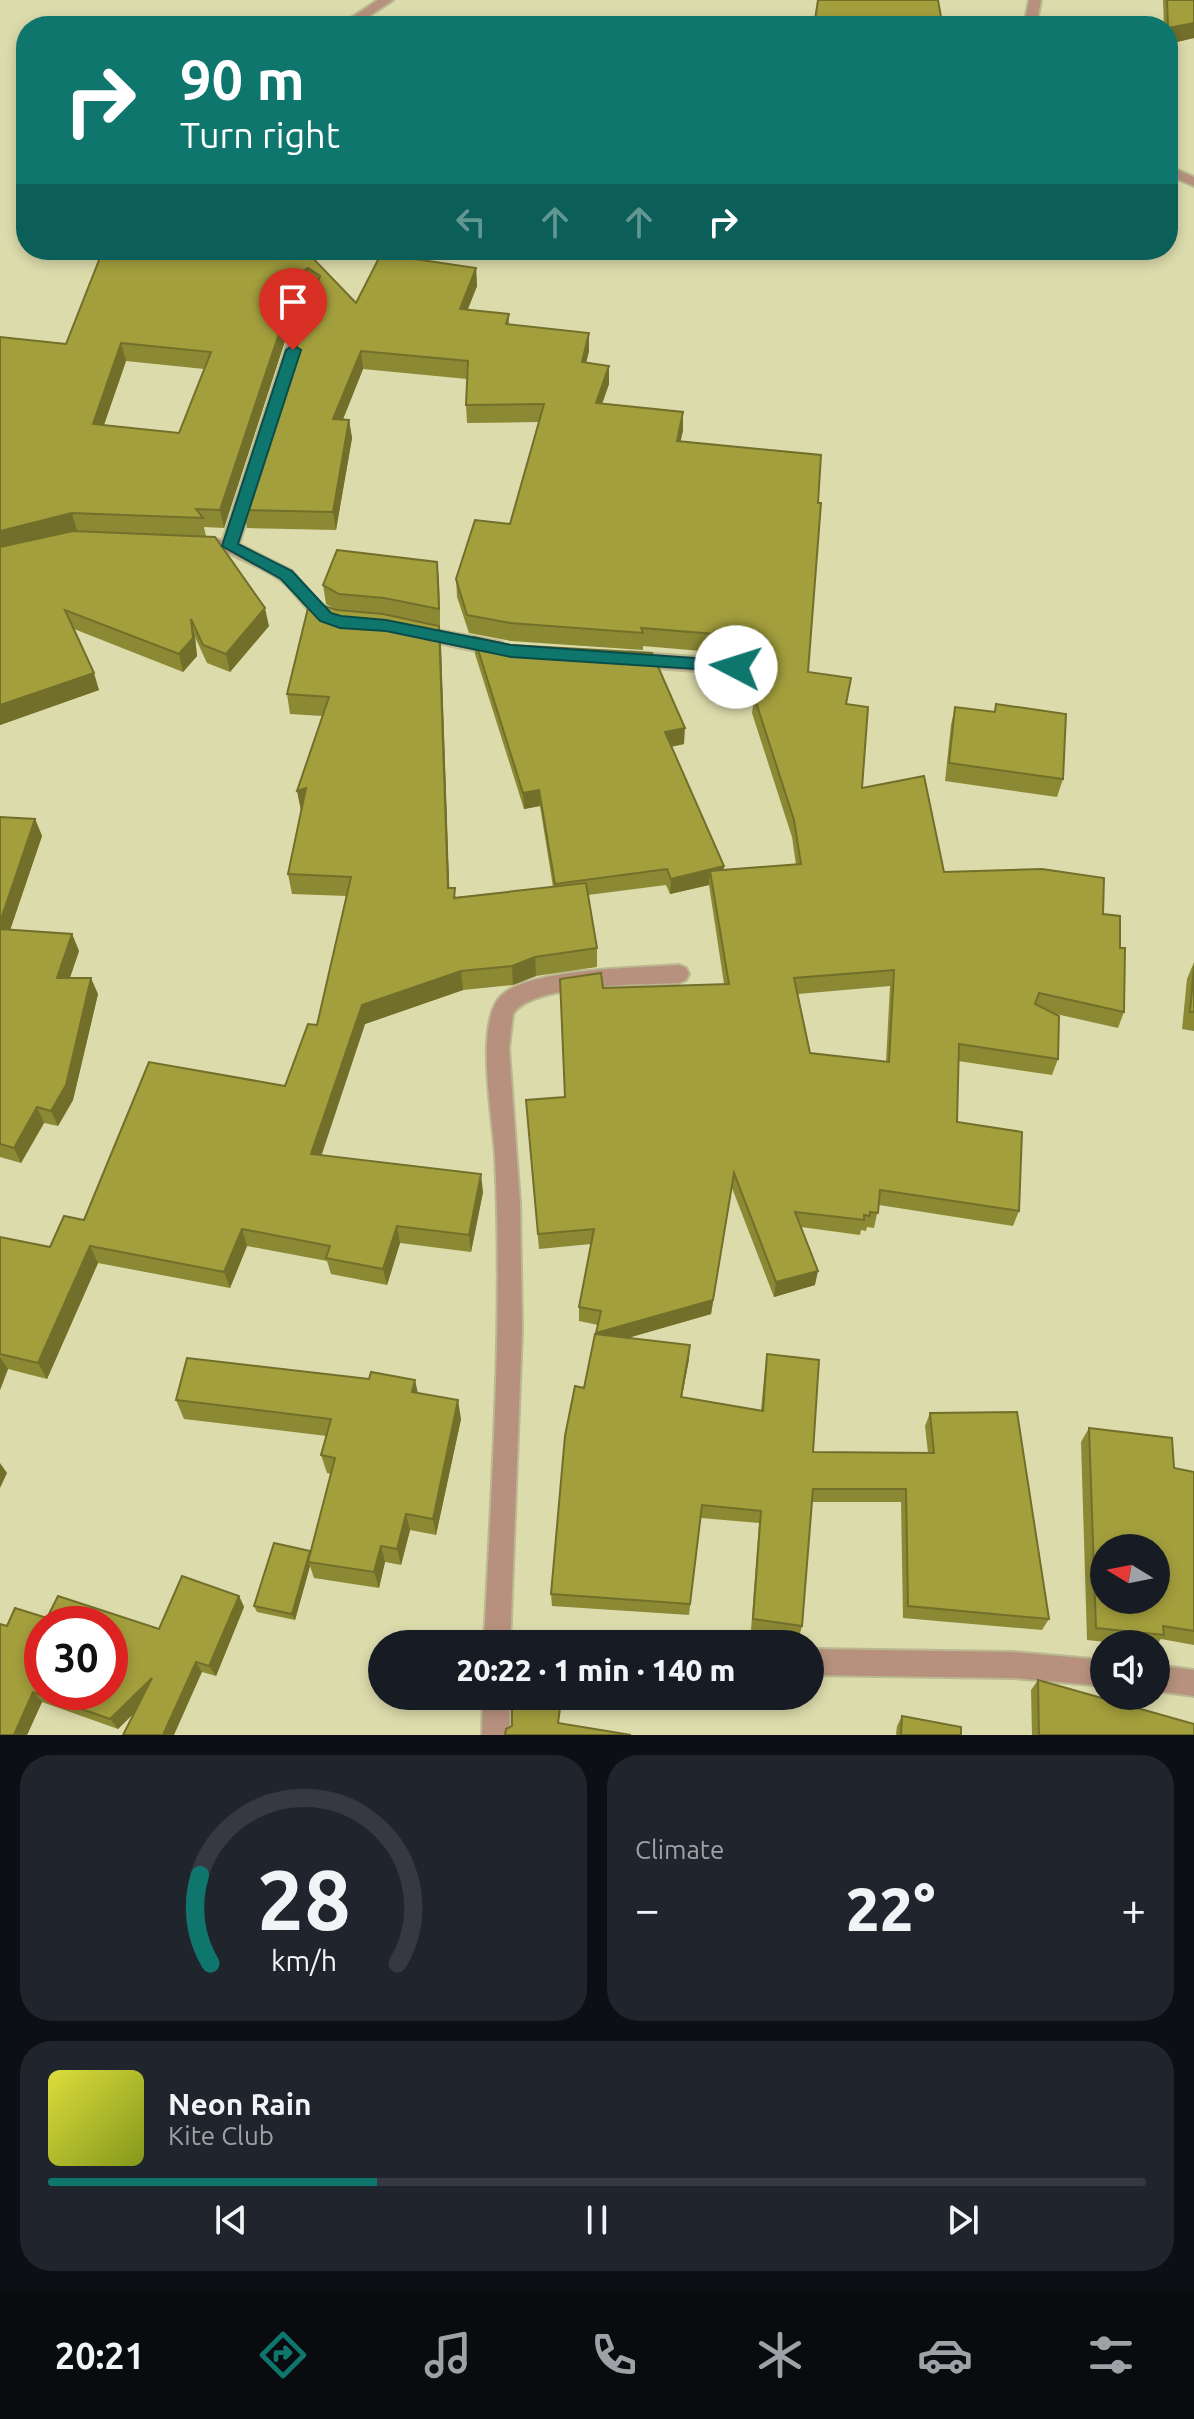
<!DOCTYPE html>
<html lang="en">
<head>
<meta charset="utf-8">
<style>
  body { margin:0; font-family:Ubuntu,sans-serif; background:#20242c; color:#f1f3f6; height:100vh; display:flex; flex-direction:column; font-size:30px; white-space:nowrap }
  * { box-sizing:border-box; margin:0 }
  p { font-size:26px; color:#9ea1a6 }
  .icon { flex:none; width:44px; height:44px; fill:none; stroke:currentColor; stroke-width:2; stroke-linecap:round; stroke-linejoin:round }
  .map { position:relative; height:1735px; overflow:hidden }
  .sheet { display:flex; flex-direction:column; gap:20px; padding:20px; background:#0d0f14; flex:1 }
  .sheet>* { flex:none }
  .banner { position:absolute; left:16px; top:16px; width:1162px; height:244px; border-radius:32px; box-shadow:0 4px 12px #0003; background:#0f766e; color:#fff; overflow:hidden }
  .needle { width:52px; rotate:280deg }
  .tools { position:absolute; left:1090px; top:1534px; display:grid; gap:16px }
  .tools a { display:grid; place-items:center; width:80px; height:80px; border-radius:50%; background:#171b24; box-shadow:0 4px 12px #0003; font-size:40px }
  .speed { position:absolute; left:24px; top:1606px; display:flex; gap:16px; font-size:40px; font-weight:700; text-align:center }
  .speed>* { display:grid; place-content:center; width:104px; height:104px; border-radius:50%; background:#171b24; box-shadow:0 4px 12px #0003; line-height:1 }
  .speed .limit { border:12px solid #d22; background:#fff; color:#111 }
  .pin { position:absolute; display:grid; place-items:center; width:68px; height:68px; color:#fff; margin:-82px -34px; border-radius:50% 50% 50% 0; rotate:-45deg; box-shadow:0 0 8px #0007 }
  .pin .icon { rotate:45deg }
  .me { position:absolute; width:88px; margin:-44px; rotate:275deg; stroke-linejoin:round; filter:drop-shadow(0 0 6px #0008) }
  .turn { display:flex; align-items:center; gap:28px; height:168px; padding:0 32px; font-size:36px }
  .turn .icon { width:104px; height:104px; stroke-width:2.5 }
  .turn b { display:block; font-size:56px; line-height:68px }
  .lanes { display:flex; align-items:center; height:76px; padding:0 32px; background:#0003; justify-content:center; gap:40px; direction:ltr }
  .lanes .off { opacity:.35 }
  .big { font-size:60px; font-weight:800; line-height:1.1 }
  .sheet .tile { flex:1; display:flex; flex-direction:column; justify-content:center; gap:12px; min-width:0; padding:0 28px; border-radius:32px; background:#20242c }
  .sheet .dial { align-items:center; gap:0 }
  .dial svg { height:208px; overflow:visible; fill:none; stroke:#363941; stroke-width:7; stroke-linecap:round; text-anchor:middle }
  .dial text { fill:#f1f3f6; stroke:none }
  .song { display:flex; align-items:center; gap:24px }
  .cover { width:96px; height:96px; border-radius:12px; background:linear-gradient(135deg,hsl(60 70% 55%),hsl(70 70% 35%)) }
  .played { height:8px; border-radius:4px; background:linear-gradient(90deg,#0f766e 30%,#363941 30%) }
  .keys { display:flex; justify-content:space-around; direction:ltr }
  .heat { display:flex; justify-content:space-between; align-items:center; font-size:44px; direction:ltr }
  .sheet .tiles { flex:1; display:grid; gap:20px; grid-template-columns:1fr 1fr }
  .tile:last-child { grid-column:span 2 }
  .trip { position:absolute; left:368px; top:1630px; width:456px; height:80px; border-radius:40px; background:#171b24; box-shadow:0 4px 12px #0003; font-weight:800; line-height:80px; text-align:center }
  .menu { display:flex; height:128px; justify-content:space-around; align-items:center; background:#090b0e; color:#9ea1a6 }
  .menu .icon { width:56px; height:56px }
  .menu .on { color:#0f766e }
  .menu b { font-size:36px; color:#f1f3f6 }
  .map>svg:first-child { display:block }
</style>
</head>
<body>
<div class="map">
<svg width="1194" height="1735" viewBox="0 0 1194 1735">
  <rect width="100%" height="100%" fill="#dcdbac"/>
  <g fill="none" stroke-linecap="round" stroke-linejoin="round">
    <!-- minor casing -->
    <g stroke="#b9b890" stroke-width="4">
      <g id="minor">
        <path d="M378,0H393L354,26H339Z"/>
        <path d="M1029,0H1041L1036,26H1024Z"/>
        <path d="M1168,166L1194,177V186L1168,175Z"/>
        <path d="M312,288L320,293L239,544L292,571L319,603L345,621L336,627C307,619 301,595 279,579C266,569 248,563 233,555C219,548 196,556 185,544L194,538L223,540L304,293Z"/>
        <path d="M415,626L501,642L510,649L501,656L409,637L406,632L409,627Z"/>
        <path d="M629,652L736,660L745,667L736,674L629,666L620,659Z"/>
        <path d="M679,965L686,968L689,974L686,980L679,983C644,985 532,983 513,1014L509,1048L520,1204L522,1330L510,1644H484C492,1481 503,1318 495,1155C493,1119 474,1020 502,995C532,968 638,968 679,965Z"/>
        <path d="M810,1649L1012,1652L1104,1660V1686L1012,1678L810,1675Z"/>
        <path d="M1156,1665L1194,1670V1696L1156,1691Z"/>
        <path d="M483,1696H509L510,1735H482Z"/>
      </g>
    </g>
    <!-- minor -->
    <use href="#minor" fill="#b7917e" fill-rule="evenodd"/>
  </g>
  <!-- wall -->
  <g fill="#8c8934" fill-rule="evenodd">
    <path d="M818,0L941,17L940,26H814Z"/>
    <path d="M1163,0H1194V38L1168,44V26H1164Z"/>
    <path d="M306,251L356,303L476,268L477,286L467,310L509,314V325L589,351L586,362L609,366V384L602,404L683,412V430L680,442L808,672L846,704L862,788L944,872L1103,914L1120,948L1124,1012L1118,1028L1056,1014L1058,1059L1052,1075L958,1061L957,1122L1019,1211L1013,1226L879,1205L874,1228L867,1227L866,1231L861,1230L860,1235L801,1227L815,1285L774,1297L732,1188L711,1314L628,1338L689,1359L682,1397L761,1410L765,1368L767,1354L813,1452L928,1453L925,1426L930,1413L1049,1619L1042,1630L903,1618L901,1502H812L802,1626L799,1637L751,1630L759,1523L701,1518L689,1615L552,1606L551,1594L584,1388L598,1325L579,1321V1307L591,1244L539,1249L527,1116L565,1097L603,988L724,984L709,885L670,894L666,885L588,895L597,948V967L536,976L513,985L463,990L365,1024L321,1155L483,1192L471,1252L400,1243L387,1285L331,1274L327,1261L247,1246L230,1288L98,1263L47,1379L8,1369L0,1390V1237L50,1247L84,1220L285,1086L317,1025L347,896L292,894L288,874L322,716L290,714L287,694L337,610L326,604L323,585L437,562L439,581L440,627H439L441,647L449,888L456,897L553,887L540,806L524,809L475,654L474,637L684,744L671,747L724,870L796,865L792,837L752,713L760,656L643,646V650L511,641L469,633L457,597L456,579L510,524L539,422L467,423L466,405L467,379L363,369L343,419L349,420L352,438L336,530L247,528L244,510L316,289L310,285L301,292L224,528L204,527L206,536L269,626L230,672L207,663L195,637L197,656L183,672L74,629L99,690L0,725V337L66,344ZM126,361L204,369L179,433L104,425ZM890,986L886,1062L810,1053L798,994Z"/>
    <path d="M996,704L1063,779L1057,797L945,781L951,725L955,707L994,712Z"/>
    <path d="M0,817L35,819L42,836L10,930L72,934L79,951L70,978L98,994L73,1100L58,1126L44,1123L21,1163L0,1157Z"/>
    <path d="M1194,962V1031L1182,1029L1187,979Z"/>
    <path d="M418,1393L461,1419L436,1535L410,1530L401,1565L385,1562L379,1588L314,1578L310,1566L295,1620L257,1612L254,1606L311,1552L331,1474L327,1473L321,1455L327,1436L184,1419L176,1400Z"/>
    <path d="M1089,1428L1174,1468L1194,1472V1645L1161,1639L1156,1645V1644H1125L1087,1640L1081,1442Z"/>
    <path d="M239,1596L244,1607L216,1676L202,1672L134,1713L118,1729L42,1702L27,1735H0L7,1626L47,1618L159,1629Z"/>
    <path d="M1038,1680L1194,1735H1032L1031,1690Z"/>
    <path d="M902,1716L961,1735H896L897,1726Z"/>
  </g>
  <!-- shaded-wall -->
  <g fill="#726f2b">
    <path d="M1194,23V38L1168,44V28Z"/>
    <path d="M308,268L310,285L301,292L224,528L220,510L299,274Z"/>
    <path d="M476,268L477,286L461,327L460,309Z"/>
    <path d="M589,333V351L582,380V362Z"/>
    <path d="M121,343L126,361L98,442L93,424Z"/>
    <path d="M361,351L363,369L336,437L333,419Z"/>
    <path d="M609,366V384L596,421V403Z"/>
    <path d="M683,412V430L677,459V441Z"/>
    <path d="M349,420L352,438L336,530L333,512Z"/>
    <path d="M72,513L77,531L0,550V531Z"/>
    <path d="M437,562L439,581L440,627L439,609Z"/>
    <path d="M265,608L269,626L230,672L226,654Z"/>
    <path d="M191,619L195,637L197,656L183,672L179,654Z"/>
    <path d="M439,626L441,647L450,908L448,888Z"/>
    <path d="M94,673L99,690L0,725V705Z"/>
    <path d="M685,728L684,744L664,748L665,732Z"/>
    <path d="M306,788L301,811L297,791Z"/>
    <path d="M539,790L540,806L524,809L523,793Z"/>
    <path d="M35,819L42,836L5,945L0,934V922Z"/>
    <path d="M724,866L723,882L710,871L709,885L670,894L671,879Z"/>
    <path d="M72,934L79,951L64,994L57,978Z"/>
    <path d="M535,957L536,976L513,985L512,966Z"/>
    <path d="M461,971L463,990L365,1024L316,1172L311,1154L362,1005Z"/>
    <path d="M91,978L98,994L73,1100L58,1126L51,1111Z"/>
    <path d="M37,1107L44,1123L21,1163L14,1148Z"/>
    <path d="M734,1173L711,1314L596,1347V1333Z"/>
    <path d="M481,1174L483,1192L471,1252L469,1235Z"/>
    <path d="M397,1226L400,1243L387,1285L383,1269Z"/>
    <path d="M242,1229L247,1246L230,1288L224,1272Z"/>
    <path d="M90,1246L98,1263L47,1379L38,1363Z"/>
    <path d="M818,1271L815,1285L774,1297L776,1282Z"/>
    <path d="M690,1345L689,1359L679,1411L681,1397Z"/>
    <path d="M0,1357L8,1369L0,1390Z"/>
    <path d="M415,1380L419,1398L412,1392Z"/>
    <path d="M458,1400L461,1419L436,1535L433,1519Z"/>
    <path d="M0,1463L7,1473L0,1488Z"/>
    <path d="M406,1514L410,1530L401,1565L397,1549Z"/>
    <path d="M381,1546L385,1562L379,1588L374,1572Z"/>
    <path d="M310,1551L308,1562L310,1566L295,1620L292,1614Z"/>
    <path d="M239,1596L244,1607L216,1676L209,1666Z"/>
    <path d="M196,1662L202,1672L174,1735H163Z"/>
    <path d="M152,1678L159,1688L118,1729L110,1719Z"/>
    <path d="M33,1692L42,1702L27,1735H14Z"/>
  </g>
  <!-- building -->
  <g fill="#a39f3d" stroke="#726f2b" stroke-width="2" fill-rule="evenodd">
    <path d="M818,0H938L941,17H932V26H814Z"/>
    <path d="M1167,0H1194V23L1168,28Z"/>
    <path d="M103,250H305L356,303L381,254L476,268L460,309L509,314L506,324L589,333L582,362L609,366L596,403L683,412L677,441L821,455L818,503H821L808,672L851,678L846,704L868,707L862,788L924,776L944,872L1042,869L1104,878L1103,914L1120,916V948H1125L1124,1012L1039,993L1035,1004L1059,1016L1058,1059L959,1044L957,1122L1022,1132L1019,1211L880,1190L878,1213L870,1212V1216L864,1215V1220L795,1212L818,1271L776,1282L734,1173L713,1300L596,1333L601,1311L579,1307L594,1229L538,1234L526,1100L565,1097L560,979L601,973L603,988L729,984L710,871L801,864L794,820L754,696L763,638L641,628L643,633L510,623L467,615L456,579L475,520L510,524L544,404L466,405L468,361L361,351L333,419L349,420L333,512L244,510L320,276L308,268L299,274L220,510L196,509L203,518L72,513L0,531V337L66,344ZM121,343L211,352L179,433L93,424ZM894,970L889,1062L810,1053L794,978Z"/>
    <path d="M73,531L215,537L265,608L226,654L203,645L191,619L193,638L179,654L65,610L94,673L0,705V547Z"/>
    <path d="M337,550L437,562L439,609L384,598L339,594L323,585Z"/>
    <path d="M315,603L337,610L383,614L439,626L448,888H455L454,898L586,883L597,948L535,957L512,966L461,971L362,1005L311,1154L481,1174L469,1235L397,1226L383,1269L326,1258L330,1246L242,1229L224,1272L90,1246L38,1363L0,1354V1237L50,1247L64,1216L84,1220L149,1062L285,1086L308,1024L317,1025L351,877L288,874L306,788L297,791L329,697L287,694L308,608H314Z"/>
    <path d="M474,637L510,645L652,653L685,728L665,732L724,866L671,879L667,869L555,884L539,790L523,793Z"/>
    <path d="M996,704L1066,714L1063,779L949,763L955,707L995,712Z"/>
    <path d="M0,817L35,819L0,922Z"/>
    <path d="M0,929L72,934L57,978H91L66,1085L51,1111L37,1107L14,1148L0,1144Z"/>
    <path d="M1194,966V1012H1190Z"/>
    <path d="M595,1334L690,1345L681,1397L763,1411L767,1354L819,1360L813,1452L934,1453L930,1413L1017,1412L1049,1619L908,1606L906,1489H813L802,1626L753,1619L761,1511L702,1505L690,1604L551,1594L565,1436L575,1386L584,1388Z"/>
    <path d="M187,1358L369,1379L371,1372L415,1380L412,1392L458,1400L433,1519L406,1514L397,1549L381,1546L374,1572L308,1562L335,1458L321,1455L331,1419L176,1400Z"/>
    <path d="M1089,1428L1172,1438L1174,1468L1194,1472V1631L1163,1626L1164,1635L1096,1628ZM1104,1548H1156V1600H1104Z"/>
    <path d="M274,1543L310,1551L292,1614L254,1606Z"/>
    <path d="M182,1576L239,1596L209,1666L196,1662L163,1735H123L152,1678L110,1719L33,1692L14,1735H0V1624L7,1626L15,1608L47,1618L58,1596L159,1629ZM42,1624H110V1692H42Z"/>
    <path d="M1038,1680L1194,1724V1735H1039Z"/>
    <path d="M512,1699L560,1708L558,1723L631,1735H505L506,1729L512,1726Z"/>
    <path d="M902,1716L961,1727V1735H901Z"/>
  </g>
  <!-- route -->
  <path fill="#0f766e" stroke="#0a4d48" stroke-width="2" d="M293,345L301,350L238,544L292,571L331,613L341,616L386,620L511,645L736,661L742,663L744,667L742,672L511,657L386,631L340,628L320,621L281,579L222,546L286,350Z"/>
</svg>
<div class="tools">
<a><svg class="needle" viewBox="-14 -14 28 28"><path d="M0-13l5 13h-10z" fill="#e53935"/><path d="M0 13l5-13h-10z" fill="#9ea1a6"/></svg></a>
<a><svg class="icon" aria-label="sound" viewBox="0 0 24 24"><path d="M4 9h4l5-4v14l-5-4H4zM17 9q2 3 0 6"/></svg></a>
</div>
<div class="speed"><div class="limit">30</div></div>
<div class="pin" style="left:293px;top:350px;background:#d93025"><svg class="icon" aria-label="arrive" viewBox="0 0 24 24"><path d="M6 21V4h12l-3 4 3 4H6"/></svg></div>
<svg class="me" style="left:736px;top:667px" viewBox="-20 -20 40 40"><circle r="19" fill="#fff"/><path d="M0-13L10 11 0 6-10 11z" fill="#0f766e"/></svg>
<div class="trip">20:22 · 1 min · 140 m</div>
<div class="banner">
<div class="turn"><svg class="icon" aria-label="right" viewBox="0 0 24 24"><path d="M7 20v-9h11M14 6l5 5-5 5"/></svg><div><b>90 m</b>Turn right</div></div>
<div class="lanes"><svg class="icon off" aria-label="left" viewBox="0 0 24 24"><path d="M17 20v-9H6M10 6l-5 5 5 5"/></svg><svg class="icon off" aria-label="ahead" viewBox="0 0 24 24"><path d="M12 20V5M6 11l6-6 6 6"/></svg><svg class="icon off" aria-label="ahead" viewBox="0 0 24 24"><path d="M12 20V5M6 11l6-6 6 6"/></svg><svg class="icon" aria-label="right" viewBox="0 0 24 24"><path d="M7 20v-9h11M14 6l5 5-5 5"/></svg></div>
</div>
</div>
<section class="sheet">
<div class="tiles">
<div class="tile dial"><svg viewBox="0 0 100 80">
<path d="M14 69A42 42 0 1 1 86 69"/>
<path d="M14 69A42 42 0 0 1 10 35" stroke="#0f766e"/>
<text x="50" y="56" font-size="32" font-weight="700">28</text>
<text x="50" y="72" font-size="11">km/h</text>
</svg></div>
<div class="tile"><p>Climate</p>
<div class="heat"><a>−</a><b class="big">22°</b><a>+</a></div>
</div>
<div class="tile">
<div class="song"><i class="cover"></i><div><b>Neon Rain</b><p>Kite Club</p></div></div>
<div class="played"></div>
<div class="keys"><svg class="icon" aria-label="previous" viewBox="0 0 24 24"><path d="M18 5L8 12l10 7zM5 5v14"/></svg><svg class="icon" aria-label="pause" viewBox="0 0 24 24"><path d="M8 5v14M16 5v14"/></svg><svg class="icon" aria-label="next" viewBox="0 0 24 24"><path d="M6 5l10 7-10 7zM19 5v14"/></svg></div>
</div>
</div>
</section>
<nav class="menu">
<b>20:21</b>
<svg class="icon on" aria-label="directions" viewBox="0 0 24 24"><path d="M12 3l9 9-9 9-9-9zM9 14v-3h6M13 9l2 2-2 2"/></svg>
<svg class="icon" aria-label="music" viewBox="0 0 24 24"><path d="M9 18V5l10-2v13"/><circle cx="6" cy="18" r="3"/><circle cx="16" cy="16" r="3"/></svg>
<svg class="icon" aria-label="phone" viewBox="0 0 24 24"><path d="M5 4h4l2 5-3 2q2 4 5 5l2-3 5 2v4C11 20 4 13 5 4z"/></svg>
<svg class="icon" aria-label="climate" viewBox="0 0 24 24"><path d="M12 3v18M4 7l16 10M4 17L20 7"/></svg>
<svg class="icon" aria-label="car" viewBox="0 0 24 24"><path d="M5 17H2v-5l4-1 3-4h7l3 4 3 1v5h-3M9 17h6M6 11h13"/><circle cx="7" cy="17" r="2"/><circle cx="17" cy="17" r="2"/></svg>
<svg class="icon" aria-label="filters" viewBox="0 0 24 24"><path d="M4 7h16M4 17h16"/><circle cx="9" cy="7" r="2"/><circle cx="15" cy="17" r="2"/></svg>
</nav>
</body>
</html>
